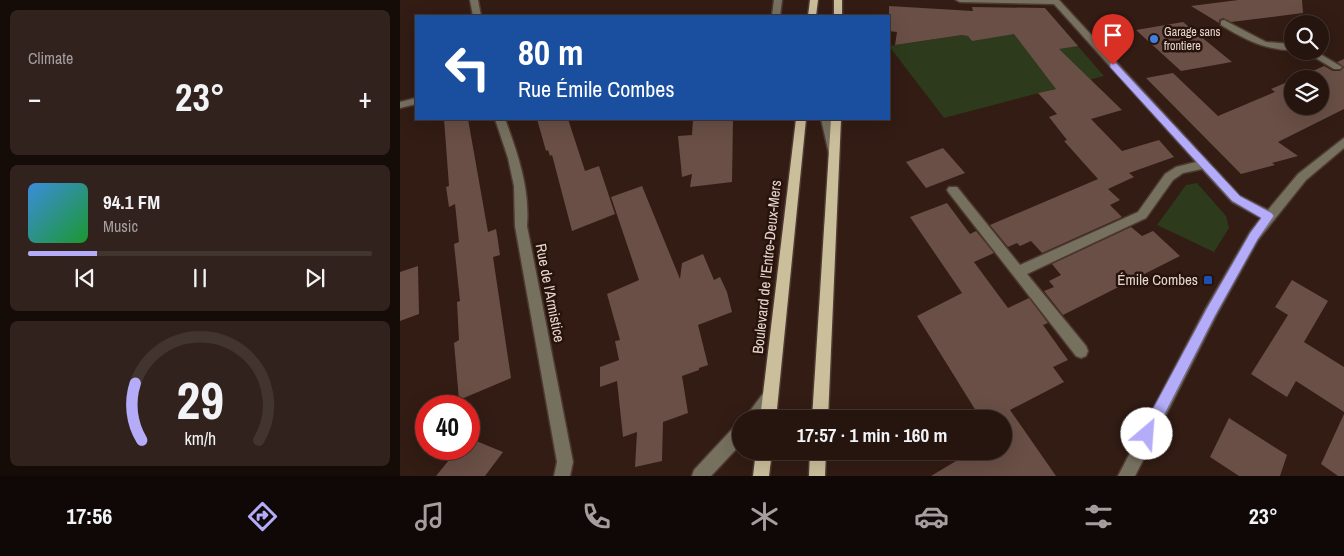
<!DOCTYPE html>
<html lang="en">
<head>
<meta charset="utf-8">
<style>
  body { margin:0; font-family:"Archivo Narrow",sans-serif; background:#32221d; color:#f1f3f6; height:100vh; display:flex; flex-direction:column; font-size:19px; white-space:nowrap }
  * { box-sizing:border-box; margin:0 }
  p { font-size:16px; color:#a49f9e }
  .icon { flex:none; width:28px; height:28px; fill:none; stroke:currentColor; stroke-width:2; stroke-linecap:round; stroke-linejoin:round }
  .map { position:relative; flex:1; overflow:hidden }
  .drawer { display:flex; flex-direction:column; gap:10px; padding:10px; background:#150c08; width:400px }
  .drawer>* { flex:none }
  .guide { position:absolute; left:15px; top:15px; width:475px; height:105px; border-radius:0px; box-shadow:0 5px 20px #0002,0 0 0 1px #42342f; background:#1a4fa0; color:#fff; overflow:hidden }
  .fabs { position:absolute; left:884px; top:15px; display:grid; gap:10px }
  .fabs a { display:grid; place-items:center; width:45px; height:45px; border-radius:50%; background:#26150f; box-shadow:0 5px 20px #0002,0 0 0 1px #42342f; font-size:25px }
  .speed { position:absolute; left:15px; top:395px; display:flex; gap:10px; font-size:25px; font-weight:700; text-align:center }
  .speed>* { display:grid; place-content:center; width:65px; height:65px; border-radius:50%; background:#26150f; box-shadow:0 5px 20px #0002,0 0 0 1px #42342f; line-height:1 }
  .speed .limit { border:8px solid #d22; background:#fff; color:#111 }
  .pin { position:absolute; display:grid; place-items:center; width:42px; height:42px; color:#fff; margin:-51px -21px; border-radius:50% 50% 50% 0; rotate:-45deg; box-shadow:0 0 5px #0007 }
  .pin .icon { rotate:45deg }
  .me { position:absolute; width:55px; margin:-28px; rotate:27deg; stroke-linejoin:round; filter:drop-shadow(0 0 4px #0008) }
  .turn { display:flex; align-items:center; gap:18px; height:105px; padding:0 20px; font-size:22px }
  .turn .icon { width:65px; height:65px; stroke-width:2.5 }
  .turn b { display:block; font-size:35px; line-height:42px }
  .big { font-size:38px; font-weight:700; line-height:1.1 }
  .drawer .widget { flex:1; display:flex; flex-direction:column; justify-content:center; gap:8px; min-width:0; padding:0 18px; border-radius:8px; background:#32221d }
  .drawer .dial { align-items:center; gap:0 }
  .dial svg { height:130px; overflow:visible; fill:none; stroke:#42342f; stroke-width:7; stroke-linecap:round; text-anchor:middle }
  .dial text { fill:#f1f3f6; stroke:none }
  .song { display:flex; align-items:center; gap:15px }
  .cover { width:60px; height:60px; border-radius:8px; background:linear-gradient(135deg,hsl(210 70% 55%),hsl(130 70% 35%)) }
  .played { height:5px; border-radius:2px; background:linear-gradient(90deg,#b4acf9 20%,#42342f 20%) }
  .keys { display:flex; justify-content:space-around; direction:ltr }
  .heat { display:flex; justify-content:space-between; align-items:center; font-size:28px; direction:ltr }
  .trip { position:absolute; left:332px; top:410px; width:280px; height:50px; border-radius:25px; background:#26150f; box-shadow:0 5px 20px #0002,0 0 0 1px #42342f; font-weight:700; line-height:50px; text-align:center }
  .menu { display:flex; height:80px; justify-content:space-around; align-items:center; background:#0f0806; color:#a49f9e }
  .menu .icon { width:35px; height:35px }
  .menu .on { color:#b4acf9 }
  .menu b { font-size:22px; color:#f1f3f6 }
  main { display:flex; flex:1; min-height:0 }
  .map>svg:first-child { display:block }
</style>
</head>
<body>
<main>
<section class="drawer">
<div class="widget"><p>Climate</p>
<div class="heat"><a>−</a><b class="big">23°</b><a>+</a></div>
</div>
<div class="widget">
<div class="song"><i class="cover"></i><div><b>94.1 FM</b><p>Music</p></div></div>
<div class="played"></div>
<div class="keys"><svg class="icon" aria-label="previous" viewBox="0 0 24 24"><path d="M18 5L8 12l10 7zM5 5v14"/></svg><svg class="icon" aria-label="pause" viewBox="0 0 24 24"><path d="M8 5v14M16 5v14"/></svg><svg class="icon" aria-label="next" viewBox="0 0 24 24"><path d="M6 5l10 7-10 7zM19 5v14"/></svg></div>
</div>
<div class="widget dial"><svg viewBox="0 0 100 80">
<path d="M14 69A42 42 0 1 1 86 69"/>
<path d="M14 69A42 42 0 0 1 10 34" stroke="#b4acf9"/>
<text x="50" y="56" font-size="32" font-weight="700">29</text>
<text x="50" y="72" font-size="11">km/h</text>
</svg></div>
</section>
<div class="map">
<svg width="944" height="476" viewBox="0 0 944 476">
  <rect width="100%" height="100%" fill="#321c14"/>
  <!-- green -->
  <g fill="#2d3a1c">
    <path d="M656,21L704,76L544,118L489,46Z"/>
    <path d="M797,183L826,216L829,228L814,252L757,225L786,185Z"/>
  </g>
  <!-- building -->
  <g fill="#694f46">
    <path d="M838,0H902L903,13L831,22L823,18L819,20V23L791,6Z"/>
    <path d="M489,6L573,11L572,7L645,8L678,46L659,49L722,110L691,119L722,151L759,140L774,157L729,173L734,177L708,189L720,200L710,205L722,217L642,253L631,241L620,246L617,243L608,247L590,225L698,179L664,141L667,140L649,117L657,114L638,93L656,89L614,34L572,41L568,36L562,35L495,45L497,32L489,31Z"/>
    <path d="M783,22L832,62L781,71L736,30Z"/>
    <path d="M944,59V109L878,142L898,156L872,163L875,165L841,174L746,78L773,73L818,116L875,92L871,89L892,80V106H920V79H895L924,66L933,71H940L944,67L937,62Z"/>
    <path d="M44,119H68L88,232L96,229L98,241L100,255L93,257L111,378L59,400L54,343L59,340L57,302L60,301L54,244L59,242L55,204L49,207L46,187L49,186Z"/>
    <path d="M137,119H168L185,171L199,166L215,214L172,231L152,155L150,156L148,150L146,151Z"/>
    <path d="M293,119H333L332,182L290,187L292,174L282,177L278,136L292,135Z"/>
    <path d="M543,148L565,173L526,188L506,162Z"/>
    <path d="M242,186L280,279L282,263L303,254L314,280L320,277L327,292L332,312L298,325L308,365L299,368V370L282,376L288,413L263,422L262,461L235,467L237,432L223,437L217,381L200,387V367L219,360L215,341L220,340L207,294L239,280L211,197Z"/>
    <path d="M547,203L570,234L576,231L594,253L574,262L608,308L629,298L648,323L643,325L668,360L653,367L664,382L610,410L656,476H531L556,461L550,451H604V419H581L517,316L562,293L510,217Z"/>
    <path d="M731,227L742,236L753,231L780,256L663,315L644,291L654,287L649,281L661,275L652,264Z"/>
    <path d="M18,266L19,314L0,321V272Z"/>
    <path d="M892,280L928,301L904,342L944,367V412L896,381L887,397L851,374L888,315L875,307Z"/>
    <path d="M944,414V476H938L921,464Z"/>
    <path d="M829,418L887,455L880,476H839L810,457Z"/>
    <path d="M69,438L103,452L85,476H36L58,449H69Z"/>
  </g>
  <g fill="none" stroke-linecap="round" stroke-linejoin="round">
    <!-- minor casing -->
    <g stroke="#4e3a32" stroke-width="3">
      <g id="minor">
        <path d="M70,0H78L81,16H73Z"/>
        <path d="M374,0H382L380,16H372Z"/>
        <path d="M556,0H659L840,196L868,210L898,174L944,138V148L906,180L858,240L816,316L735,476H718L806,308L850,232L861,218L832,202L802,169L783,173L773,180L746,218L627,274L686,346L688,351L686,356L681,358L676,356L549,193L547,190L549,187H557L620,265L738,212L765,174L776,167L796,162L654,4L560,2Z"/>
        <path d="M824,20L866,42L892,44V50C865,50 844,39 821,25V21Z"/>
        <path d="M904,51H915L942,67L940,69H934Z"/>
        <path d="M16,98V104L0,108V102Z"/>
        <path d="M95,119H105C118,154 130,189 127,226L173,462L170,476H154L157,462L115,226L114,186L108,158Z"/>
        <path d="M421,119H431L439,154L438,157L434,158L429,154Z"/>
        <path d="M370,388L375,391L378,396L362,419H344L365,391Z"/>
        <path d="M341,424V444L311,476H292L294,470L335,426Z"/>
      </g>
    </g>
    <!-- major casing -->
    <g stroke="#4e3a32" stroke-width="3">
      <g id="major">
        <path d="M410,0H418L416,16H408Z"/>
        <rect x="434" y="0" width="8" height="16"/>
        <path d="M396,119H406L376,419H360Z"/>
        <path d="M431,119H441L428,419H412Z"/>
        <path d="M356,451H372L369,476H353Z"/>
        <path d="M410,451H426L425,476H409Z"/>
      </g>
    </g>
    <!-- minor -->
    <use href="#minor" fill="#76705f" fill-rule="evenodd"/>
    <!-- major -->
    <use href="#major" fill="#cbbe9b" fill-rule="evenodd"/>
  </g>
  <!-- route -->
  <path fill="#b4acf9" stroke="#7570a2" d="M710,63H716L840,196L872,213L874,216L858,239L815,316L752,439L747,441L742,439L739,434L742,429L807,308L850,233L861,218L832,201L710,67Z"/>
  <!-- markers -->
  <circle fill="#3f7fe0" stroke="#28130b" stroke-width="2" cx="754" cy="39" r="5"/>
  <rect fill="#1a4fb4" stroke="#28130b" stroke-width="2" x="803" y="275" width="10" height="10" rx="2.5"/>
  <g text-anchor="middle" stroke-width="5" stroke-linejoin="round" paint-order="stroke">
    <!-- far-poi labels -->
    <g font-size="12" fill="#e4d5cf" stroke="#28130b" text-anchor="start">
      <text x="764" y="36">Garage sans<tspan x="764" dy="14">frontiere</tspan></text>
    </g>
    <!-- street labels -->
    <g font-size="15" fill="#e4d5cf" stroke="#28130b">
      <text transform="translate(367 267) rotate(-84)" y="5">Boulevard de l'Entre-Deux-Mers</text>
      <text transform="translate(150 293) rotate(79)" y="5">Rue de l'Armistice</text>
    </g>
    <!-- poi labels -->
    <g font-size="15" fill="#e4d5cf" stroke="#28130b" text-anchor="end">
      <text x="798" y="285">Émile Combes</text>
    </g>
  </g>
</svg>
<div class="fabs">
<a><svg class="icon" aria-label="search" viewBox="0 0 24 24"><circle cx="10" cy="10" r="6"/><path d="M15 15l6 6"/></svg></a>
<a><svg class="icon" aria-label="layers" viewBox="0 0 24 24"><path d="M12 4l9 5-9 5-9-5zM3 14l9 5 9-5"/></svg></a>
</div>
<div class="speed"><div class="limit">40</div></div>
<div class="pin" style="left:713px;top:65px;background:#d93025"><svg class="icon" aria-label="arrive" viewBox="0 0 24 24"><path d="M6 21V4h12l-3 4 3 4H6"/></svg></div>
<svg class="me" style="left:747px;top:434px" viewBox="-20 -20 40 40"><circle r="19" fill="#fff"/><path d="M0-13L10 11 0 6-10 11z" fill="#b4acf9"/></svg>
<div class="trip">17:57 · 1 min · 160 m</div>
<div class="guide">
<div class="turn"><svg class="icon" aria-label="left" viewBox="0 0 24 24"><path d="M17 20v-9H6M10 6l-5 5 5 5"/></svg><div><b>80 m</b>Rue Émile Combes</div></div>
</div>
</div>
</main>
<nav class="menu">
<b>17:56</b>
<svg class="icon on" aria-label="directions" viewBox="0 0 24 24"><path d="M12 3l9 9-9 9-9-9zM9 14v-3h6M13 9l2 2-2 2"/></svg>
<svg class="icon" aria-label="music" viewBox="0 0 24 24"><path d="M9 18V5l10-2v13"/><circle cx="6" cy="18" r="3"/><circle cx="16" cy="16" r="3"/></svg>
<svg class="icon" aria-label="phone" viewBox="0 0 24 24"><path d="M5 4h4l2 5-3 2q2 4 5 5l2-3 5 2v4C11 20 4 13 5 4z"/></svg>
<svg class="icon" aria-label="climate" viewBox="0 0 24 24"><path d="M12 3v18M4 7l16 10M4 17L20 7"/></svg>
<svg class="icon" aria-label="car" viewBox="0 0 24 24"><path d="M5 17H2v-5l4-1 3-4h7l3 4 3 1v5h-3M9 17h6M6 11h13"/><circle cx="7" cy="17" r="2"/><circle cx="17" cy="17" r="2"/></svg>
<svg class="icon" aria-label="filters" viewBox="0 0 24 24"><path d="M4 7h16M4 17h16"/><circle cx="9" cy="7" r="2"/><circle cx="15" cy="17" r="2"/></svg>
<b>23°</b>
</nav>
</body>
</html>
